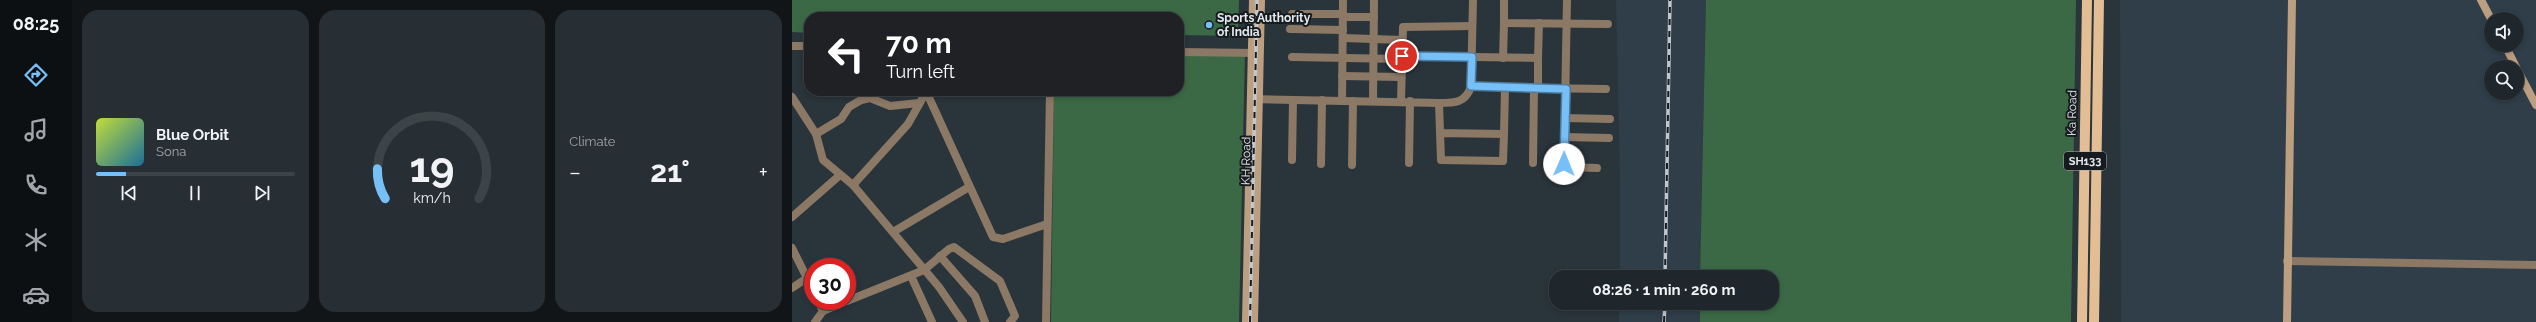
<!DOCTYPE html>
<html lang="en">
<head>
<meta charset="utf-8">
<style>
  body { margin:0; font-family:Raleway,sans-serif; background:#282f34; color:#f1f3f6; height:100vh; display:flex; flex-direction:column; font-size:15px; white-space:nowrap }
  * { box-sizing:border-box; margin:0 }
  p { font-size:13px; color:#a2a5a9 }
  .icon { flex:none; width:22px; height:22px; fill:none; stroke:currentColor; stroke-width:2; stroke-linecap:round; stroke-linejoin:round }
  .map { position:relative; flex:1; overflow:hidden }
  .panel { display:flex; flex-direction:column; gap:10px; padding:10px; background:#121518; width:720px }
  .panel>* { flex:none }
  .top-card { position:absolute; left:12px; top:12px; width:380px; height:84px; border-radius:16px; box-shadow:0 2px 6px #0003,0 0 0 1px #3d4448; background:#202124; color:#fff; overflow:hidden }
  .buttons { position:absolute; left:1692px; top:12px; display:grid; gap:8px }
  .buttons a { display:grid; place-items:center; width:40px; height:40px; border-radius:50%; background:#20272c; box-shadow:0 2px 6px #0003,0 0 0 1px #3d4448; font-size:20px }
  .speed { position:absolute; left:12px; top:258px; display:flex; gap:8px; font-size:20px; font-weight:700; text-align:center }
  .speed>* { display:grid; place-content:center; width:52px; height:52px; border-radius:50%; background:#20272c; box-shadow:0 2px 6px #0003,0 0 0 1px #3d4448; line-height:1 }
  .speed .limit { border:6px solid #d22; background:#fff; color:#111 }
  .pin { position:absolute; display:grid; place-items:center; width:34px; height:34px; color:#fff; margin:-17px; border:2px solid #fff; border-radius:50%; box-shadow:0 1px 4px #0007 }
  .me { position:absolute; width:44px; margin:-22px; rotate:1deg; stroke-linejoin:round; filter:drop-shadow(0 0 3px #0008) }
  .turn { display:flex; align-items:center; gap:14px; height:84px; padding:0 16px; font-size:18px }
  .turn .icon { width:52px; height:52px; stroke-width:2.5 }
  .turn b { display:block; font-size:28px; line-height:34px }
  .big { font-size:30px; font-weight:700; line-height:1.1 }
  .panel .card { flex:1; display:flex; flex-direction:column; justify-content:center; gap:6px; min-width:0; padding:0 14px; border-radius:16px; background:#282f34 }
  .panel .dial { align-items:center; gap:0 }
  .dial svg { height:104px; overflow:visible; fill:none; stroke:#3d4448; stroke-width:7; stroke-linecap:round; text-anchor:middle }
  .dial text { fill:#f1f3f6; stroke:none }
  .song { display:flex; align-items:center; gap:12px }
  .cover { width:48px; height:48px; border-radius:6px; background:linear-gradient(135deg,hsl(70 70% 55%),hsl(200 70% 35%)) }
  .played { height:4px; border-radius:2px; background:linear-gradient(90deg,#77bff7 15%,#3d4448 15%) }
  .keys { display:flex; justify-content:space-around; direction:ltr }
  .heat { display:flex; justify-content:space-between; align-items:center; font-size:22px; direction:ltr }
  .panel .tiles { flex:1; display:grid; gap:10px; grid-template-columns:repeat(3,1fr) }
  .trip { position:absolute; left:757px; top:270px; width:230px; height:40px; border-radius:16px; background:#20272c; box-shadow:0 2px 6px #0003,0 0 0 1px #3d4448; font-weight:700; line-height:40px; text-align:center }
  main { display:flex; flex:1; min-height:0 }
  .menu { display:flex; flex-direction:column; width:72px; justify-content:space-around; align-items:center; background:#0d1012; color:#a2a5a9 }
  .menu .icon { width:28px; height:28px }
  .menu .current { color:#77bff7 }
  .menu b { font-size:18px; color:#f1f3f6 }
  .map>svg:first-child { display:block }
</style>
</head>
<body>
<main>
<nav class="menu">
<b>08:25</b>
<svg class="icon current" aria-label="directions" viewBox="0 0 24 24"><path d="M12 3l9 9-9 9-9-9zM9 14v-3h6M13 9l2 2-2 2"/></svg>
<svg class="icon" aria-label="music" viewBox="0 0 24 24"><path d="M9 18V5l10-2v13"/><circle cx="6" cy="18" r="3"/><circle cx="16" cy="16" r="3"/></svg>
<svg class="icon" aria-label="phone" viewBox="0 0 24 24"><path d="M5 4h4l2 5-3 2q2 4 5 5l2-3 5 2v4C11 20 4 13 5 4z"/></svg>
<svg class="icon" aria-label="climate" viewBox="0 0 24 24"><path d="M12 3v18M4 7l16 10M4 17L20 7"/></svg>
<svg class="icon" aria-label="car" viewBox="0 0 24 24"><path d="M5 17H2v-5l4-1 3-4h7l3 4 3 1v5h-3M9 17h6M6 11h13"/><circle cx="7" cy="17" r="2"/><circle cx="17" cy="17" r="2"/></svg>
</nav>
<section class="panel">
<div class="tiles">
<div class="card">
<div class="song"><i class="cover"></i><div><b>Blue Orbit</b><p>Sona</p></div></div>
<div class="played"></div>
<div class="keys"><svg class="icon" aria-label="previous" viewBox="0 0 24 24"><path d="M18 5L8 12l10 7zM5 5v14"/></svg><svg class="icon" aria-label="pause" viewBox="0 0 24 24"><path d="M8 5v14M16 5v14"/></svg><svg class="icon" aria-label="next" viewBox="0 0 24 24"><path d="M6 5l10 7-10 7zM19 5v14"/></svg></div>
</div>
<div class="card dial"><svg viewBox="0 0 100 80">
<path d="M14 69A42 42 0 1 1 86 69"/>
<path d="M14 69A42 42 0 0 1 8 46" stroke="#77bff7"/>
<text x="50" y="56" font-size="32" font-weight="700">19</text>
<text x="50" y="72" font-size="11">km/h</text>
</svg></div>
<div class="card"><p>Climate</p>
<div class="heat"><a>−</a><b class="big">21°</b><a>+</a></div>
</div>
</div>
</section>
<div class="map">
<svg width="1744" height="322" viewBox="0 0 1744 322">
  <rect width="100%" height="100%" fill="#2a343b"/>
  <!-- built -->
  <g fill="#2f3e49" fill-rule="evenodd">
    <path d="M824,0H914L908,277H828V179Z"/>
    <path d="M1328,0H1744V322H1329ZM1699,19H1725V45H1699ZM1699,67H1725V93H1699Z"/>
    <rect x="827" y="303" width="81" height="19"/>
  </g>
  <!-- green -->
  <g fill="#3b6945">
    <path d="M0,0H447L446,36L387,35V17H17V33L0,32Z"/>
    <path d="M914,0H1284L1279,322H908V303H980V277H908Z"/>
    <path d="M387,50L453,51L447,322H259L262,91H387Z"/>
  </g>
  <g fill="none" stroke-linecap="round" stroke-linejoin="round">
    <!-- street -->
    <g stroke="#8b7865" stroke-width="8">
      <path d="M712,0V23L816,24"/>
      <path d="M775,0L772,164L775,167L805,168"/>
      <path d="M500,14H551"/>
      <path d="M551,17H582"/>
      <path d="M498,29L551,30"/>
      <path d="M551,38L610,40"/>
      <path d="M0,46H17"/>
      <path d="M387,52L465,53"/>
      <path d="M610,56L746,58V88L713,87"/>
      <path d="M500,57L609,59"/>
      <path d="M711,58L712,23"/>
      <path d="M746,58L747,23"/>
      <path d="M550,76L609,77"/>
      <path d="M679,87H713L712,134"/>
      <path d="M746,88L814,89"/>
      <path d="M134,91L201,237L211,239L255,224"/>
      <path d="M0,97L24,134L31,160L61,185L147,287L171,322"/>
      <path d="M460,99L647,103C663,103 673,103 679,87L681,0"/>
      <path d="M550,101L551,0"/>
      <path d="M581,101L582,0"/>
      <path d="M609,101L611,27L680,26"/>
      <path d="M647,103L649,160L711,161L712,134L648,133"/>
      <path d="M773,118L818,119"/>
      <path d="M24,134L49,119L57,107L69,100L78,98L98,106L127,103"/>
      <path d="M773,137L817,138"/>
      <path d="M500,160L501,100"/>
      <path d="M617,163L618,101"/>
      <path d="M741,163L742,88"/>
      <path d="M529,164L530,100"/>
      <path d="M560,165L561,101"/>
      <path d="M61,185L116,124L134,92"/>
      <path d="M0,217L48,175"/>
      <path d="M101,232L177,187"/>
      <path d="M0,248L21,290"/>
      <path d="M148,256L183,296L193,322"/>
      <path d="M1495,261L1744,265"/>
      <path d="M119,276L140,322"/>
      <path d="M0,288L15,278"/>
      <path d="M55,301L132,270L157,249L162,247L208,281L223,316L218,322"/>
      <path d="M31,311L54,301"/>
      <path d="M23,322L31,311L26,301"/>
      <path d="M254,322L258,91"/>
    </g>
    <!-- secondary -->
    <g stroke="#bc9f80" stroke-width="8">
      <path d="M1689,0L1699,19"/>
      <path d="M1713,45L1724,67"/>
      <path d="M1725,69L1744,105"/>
      <path d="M454,322L461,0"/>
      <path d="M462,322L469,0"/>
      <path d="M1495,322L1500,0"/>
    </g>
    <!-- primary -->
    <g stroke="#e3bd94" stroke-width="10">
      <path d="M1290,322L1295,0"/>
      <path d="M1302,322L1307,0"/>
    </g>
    <!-- rail casing -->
    <g stroke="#c0c7cd" stroke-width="3.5">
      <g id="rail">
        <path d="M873,277L878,0"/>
        <path d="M458,322L465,0"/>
        <path d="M872,322L873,303"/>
      </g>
    </g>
    <!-- rail -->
    <use href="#rail" stroke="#171b1e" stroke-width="2" stroke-dasharray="6" stroke-linecap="butt"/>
  </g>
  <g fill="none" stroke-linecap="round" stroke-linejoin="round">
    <!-- route casing -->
    <g stroke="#4d7ca1" stroke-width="10">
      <path id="route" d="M610,56L680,57L679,86L774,89L772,164"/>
    </g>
    <!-- route -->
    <use href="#route" stroke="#77bff7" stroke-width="7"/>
  </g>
  <!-- markers -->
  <circle fill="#77bff7" stroke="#171b1e" stroke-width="1.5" cx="417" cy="25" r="4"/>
  <g text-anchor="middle" stroke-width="4" stroke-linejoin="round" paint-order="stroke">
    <!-- shield labels -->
    <rect fill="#171b1e" stroke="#a6acb0" stroke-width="1" x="1272" y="152" width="42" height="18" rx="3"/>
    <g font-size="11" font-weight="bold" fill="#e4eaef">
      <text x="1293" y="165">SH133</text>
    </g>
    <!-- poi labels -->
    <g font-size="12" font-weight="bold" fill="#e4eaef" stroke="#171b1e" text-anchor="start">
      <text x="425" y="22">Sports Authority<tspan x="425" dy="14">of India</tspan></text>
    </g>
    <!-- street labels -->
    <g font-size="12" fill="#e4eaef" stroke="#171b1e">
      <text transform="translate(1280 113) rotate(-89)" y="4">Ka Road</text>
      <text transform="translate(454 161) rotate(-89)" y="4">KH Road</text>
    </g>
  </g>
</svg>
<div class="buttons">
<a><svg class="icon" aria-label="sound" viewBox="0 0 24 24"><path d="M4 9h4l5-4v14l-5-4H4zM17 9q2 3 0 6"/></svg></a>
<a><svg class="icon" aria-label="search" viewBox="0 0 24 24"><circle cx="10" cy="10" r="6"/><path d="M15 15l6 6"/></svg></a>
</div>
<div class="speed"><div class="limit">30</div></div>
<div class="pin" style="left:610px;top:56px;background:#d93025"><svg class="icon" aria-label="arrive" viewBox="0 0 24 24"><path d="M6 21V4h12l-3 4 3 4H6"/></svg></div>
<svg class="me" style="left:772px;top:164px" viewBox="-20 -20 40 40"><circle r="19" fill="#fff"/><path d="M0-13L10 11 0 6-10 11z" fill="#77bff7"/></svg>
<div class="trip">08:26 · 1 min · 260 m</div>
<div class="top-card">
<div class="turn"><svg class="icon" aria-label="left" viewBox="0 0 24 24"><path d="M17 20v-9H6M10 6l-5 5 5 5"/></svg><div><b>70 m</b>Turn left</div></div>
</div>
</div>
</main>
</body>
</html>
